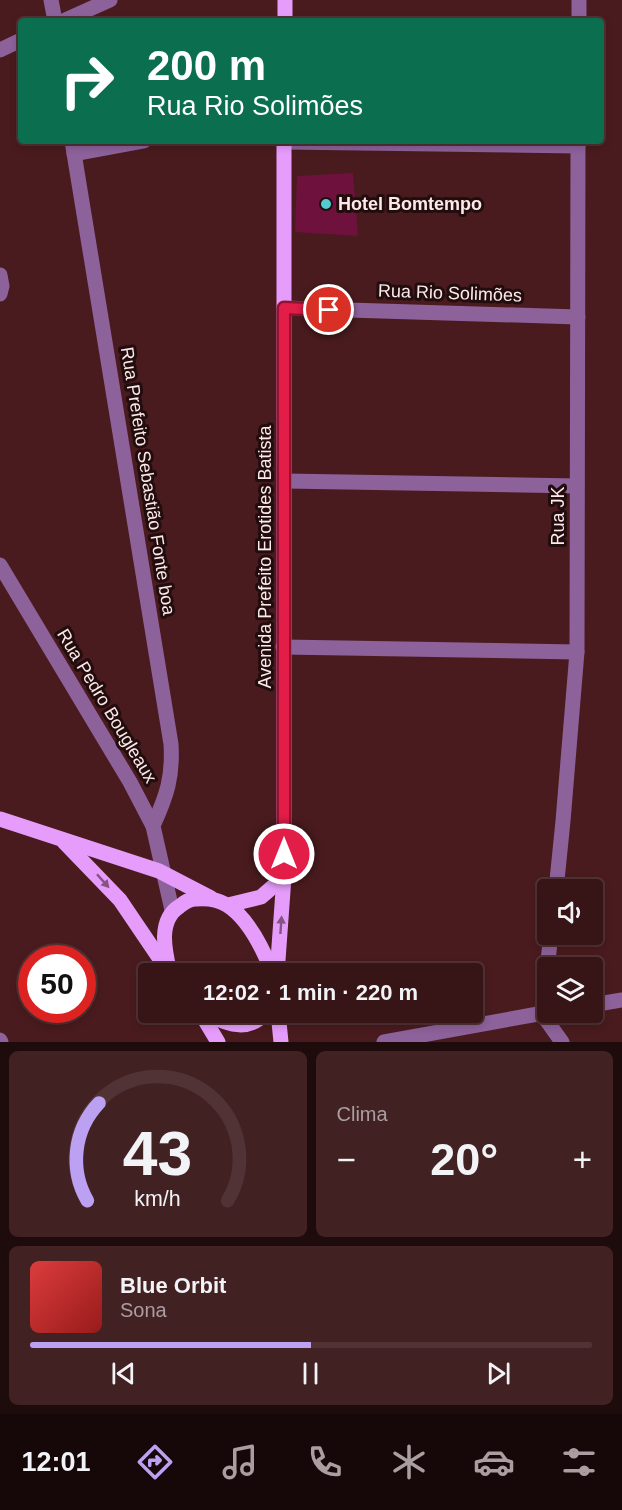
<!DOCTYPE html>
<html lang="pt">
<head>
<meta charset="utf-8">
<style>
  body { margin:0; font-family:Helvetica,sans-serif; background:#422123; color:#f1f3f6; height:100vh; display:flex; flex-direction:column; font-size:22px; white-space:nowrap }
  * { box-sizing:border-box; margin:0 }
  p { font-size:20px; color:#aa9ea1 }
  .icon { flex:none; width:33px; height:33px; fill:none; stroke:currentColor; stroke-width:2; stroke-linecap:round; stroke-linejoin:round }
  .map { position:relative; height:1042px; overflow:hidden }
  .drawer { display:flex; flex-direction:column; gap:9px; padding:9px; background:#1e0b0c; flex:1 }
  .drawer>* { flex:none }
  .top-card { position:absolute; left:18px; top:18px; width:586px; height:126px; border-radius:6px; box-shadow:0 3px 9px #0003,0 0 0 2px #513335; background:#0b6e4f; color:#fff; overflow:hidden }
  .controls { position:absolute; left:537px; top:879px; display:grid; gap:12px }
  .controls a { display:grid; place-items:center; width:66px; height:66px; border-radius:6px; background:#371416; box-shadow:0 3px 9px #0003,0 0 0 2px #513335; font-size:30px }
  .speed { position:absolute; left:18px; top:945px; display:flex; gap:12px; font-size:30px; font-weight:700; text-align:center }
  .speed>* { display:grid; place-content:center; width:78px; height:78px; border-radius:50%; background:#371416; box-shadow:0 3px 9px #0003,0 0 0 2px #513335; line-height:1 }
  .speed .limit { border:9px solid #d22; background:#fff; color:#111 }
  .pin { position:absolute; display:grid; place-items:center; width:51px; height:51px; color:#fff; margin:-26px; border:3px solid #fff; border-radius:50%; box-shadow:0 2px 6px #0007 }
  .me { position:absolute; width:66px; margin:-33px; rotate:0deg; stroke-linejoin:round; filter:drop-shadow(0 0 4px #0008) }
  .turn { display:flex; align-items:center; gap:21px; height:126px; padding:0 30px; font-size:27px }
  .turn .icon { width:78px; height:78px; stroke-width:2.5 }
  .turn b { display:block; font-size:42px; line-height:51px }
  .big { font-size:45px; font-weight:600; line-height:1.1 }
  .drawer .tile { flex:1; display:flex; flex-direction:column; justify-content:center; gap:9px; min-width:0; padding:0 21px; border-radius:9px; background:#422123 }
  .drawer .dial { align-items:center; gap:0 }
  .dial svg { height:156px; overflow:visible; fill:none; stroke:#513335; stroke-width:7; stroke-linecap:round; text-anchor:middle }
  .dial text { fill:#f1f3f6; stroke:none }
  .song { display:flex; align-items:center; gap:18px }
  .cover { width:72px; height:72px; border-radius:9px; background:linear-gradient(135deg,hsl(0 70% 55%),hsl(0 70% 35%)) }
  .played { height:6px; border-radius:3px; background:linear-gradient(90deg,#bca0f2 50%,#513335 50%) }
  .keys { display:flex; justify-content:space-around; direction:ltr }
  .heat { display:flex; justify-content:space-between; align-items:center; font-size:33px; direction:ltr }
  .drawer .tiles { flex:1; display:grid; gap:9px; grid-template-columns:1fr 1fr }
  .tile:last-child { grid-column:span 2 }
  .trip { position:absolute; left:138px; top:963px; width:345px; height:60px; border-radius:6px; background:#371416; box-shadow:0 3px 9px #0003,0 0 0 2px #513335; font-weight:600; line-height:60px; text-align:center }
  .menu { display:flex; height:96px; justify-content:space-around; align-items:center; background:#160809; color:#aa9ea1 }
  .menu .icon { width:42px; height:42px }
  .menu .active { color:#bca0f2 }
  .menu b { font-size:27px; color:#f1f3f6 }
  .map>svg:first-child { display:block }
</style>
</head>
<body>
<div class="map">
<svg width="622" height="1042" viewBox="0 0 622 1042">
  <rect width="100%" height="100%" fill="#491b1e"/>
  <!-- building -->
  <path fill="#6e113c" d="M353,173L358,236L295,232L297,176Z"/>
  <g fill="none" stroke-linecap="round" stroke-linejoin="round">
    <!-- minor -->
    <g stroke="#8d619a" stroke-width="15">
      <path d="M51,0L55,21"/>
      <path d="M63,21L110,0"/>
      <path d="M579,21V0"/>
      <path d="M0,50L21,40"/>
      <path d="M72,141L171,744C173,777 167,795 153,826"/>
      <path d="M284,142L578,146"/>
      <path d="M74,154L144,141"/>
      <path d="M0,275L2,286L0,294"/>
      <path d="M284,308L578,317"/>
      <path d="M285,481L577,486"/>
      <path d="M0,565L130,782L153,826L172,910"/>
      <path d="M283,647L577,652"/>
      <path d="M556,890L563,821L577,652L578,141"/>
      <path d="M551,934L542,1014L562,1042"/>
      <path d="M592,1005L622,1000"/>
      <path d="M0,1040L1,1042"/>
      <path d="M384,1042L549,1012"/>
    </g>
    <!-- major -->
    <g stroke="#e69cfb" stroke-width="15">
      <path d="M285,21V0"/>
      <path d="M0,819L159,871L211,898"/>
      <path d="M64,842L120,900L164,965"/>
      <path d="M228,905L261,897L284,877"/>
      <path d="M170,973C165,952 157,920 180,906C185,902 189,899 196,899C207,898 217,899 227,905C248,918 264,951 273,974"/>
      <path d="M277,974L284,877V141"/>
      <path d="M200,1012L218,1042"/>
      <path d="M205,1012C224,1024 248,1034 266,1012"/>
      <path d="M278,1012L281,1042"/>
    </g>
  </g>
  <!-- one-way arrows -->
  <defs><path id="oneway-solid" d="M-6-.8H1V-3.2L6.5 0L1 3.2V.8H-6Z" transform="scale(1.5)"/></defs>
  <g fill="#845484">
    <use href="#oneway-solid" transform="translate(103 881) rotate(48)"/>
    <use href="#oneway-solid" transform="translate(281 925) rotate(-86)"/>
  </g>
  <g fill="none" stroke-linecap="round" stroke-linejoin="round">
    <!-- route casing -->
    <g stroke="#92132f" stroke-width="15">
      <path id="route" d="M284,854V308L329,310"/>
    </g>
    <!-- route -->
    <use href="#route" stroke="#e11d48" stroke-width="10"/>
  </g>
  <!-- markers -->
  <circle fill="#51ccd1" stroke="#220d0e" stroke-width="2" cx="326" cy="204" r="6"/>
  <g text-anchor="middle" stroke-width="6" stroke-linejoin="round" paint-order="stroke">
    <!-- poi labels -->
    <g font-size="18" font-weight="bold" fill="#fde9e9" stroke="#220d0e" text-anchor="start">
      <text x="338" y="210">Hotel Bomtempo</text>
    </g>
    <!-- street labels -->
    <g font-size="18" fill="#fde9e9" stroke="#220d0e">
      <text transform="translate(450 293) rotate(2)" y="6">Rua Rio Solimões</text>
      <text transform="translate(148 481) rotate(81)" y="6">Rua Prefeito Sebastião Fonte boa</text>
      <text transform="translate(558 516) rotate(-90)" y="6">Rua JK</text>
      <text transform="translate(265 557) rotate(-90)" y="6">Avenida Prefeito Erotides Batista</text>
      <text transform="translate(107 706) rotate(59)" y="6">Rua Pedro Bougleaux</text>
    </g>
  </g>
</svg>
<div class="controls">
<a><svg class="icon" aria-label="sound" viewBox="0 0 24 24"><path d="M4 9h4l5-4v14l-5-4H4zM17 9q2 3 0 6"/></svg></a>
<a><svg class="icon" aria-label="layers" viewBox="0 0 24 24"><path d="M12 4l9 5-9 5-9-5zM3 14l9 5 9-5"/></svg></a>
</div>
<div class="speed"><div class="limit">50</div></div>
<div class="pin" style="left:329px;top:310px;background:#d93025"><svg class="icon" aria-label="arrive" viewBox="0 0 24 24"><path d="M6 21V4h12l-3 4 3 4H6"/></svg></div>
<svg class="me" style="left:284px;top:854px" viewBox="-20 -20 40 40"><circle r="17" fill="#e11d48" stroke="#fff" stroke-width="3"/><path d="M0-11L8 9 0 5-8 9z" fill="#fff"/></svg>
<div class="trip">12:02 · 1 min · 220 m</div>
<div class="top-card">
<div class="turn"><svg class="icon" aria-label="right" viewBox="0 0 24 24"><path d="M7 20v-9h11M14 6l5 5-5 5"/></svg><div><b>200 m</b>Rua Rio Solimões</div></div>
</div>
</div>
<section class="drawer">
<div class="tiles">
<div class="tile dial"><svg viewBox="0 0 100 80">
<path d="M14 69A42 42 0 1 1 86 69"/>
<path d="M14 69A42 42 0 0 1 20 19" stroke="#bca0f2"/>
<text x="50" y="56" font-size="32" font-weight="700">43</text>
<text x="50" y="72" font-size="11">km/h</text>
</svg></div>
<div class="tile"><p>Clima</p>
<div class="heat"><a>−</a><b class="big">20°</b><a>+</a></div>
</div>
<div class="tile">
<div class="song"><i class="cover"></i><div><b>Blue Orbit</b><p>Sona</p></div></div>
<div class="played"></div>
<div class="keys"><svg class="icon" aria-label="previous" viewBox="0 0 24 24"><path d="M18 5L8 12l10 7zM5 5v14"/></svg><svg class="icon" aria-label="pause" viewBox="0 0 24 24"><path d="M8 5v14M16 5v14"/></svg><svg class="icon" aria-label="next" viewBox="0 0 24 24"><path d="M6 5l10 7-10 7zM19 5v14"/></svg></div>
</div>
</div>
</section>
<nav class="menu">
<b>12:01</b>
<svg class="icon active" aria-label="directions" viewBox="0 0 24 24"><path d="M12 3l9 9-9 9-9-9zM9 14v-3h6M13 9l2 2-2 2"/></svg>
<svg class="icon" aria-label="music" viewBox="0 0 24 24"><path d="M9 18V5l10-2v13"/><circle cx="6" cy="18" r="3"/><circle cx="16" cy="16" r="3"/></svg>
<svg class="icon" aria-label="phone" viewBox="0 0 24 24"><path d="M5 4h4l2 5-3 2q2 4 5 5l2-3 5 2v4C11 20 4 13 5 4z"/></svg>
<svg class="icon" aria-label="climate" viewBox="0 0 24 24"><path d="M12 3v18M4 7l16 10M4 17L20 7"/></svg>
<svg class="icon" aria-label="car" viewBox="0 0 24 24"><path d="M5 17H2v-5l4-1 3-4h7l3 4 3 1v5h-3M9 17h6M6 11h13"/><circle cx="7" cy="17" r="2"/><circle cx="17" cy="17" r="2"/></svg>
<svg class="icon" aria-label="filters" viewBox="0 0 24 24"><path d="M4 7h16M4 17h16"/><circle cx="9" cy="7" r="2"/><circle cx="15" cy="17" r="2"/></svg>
</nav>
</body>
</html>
